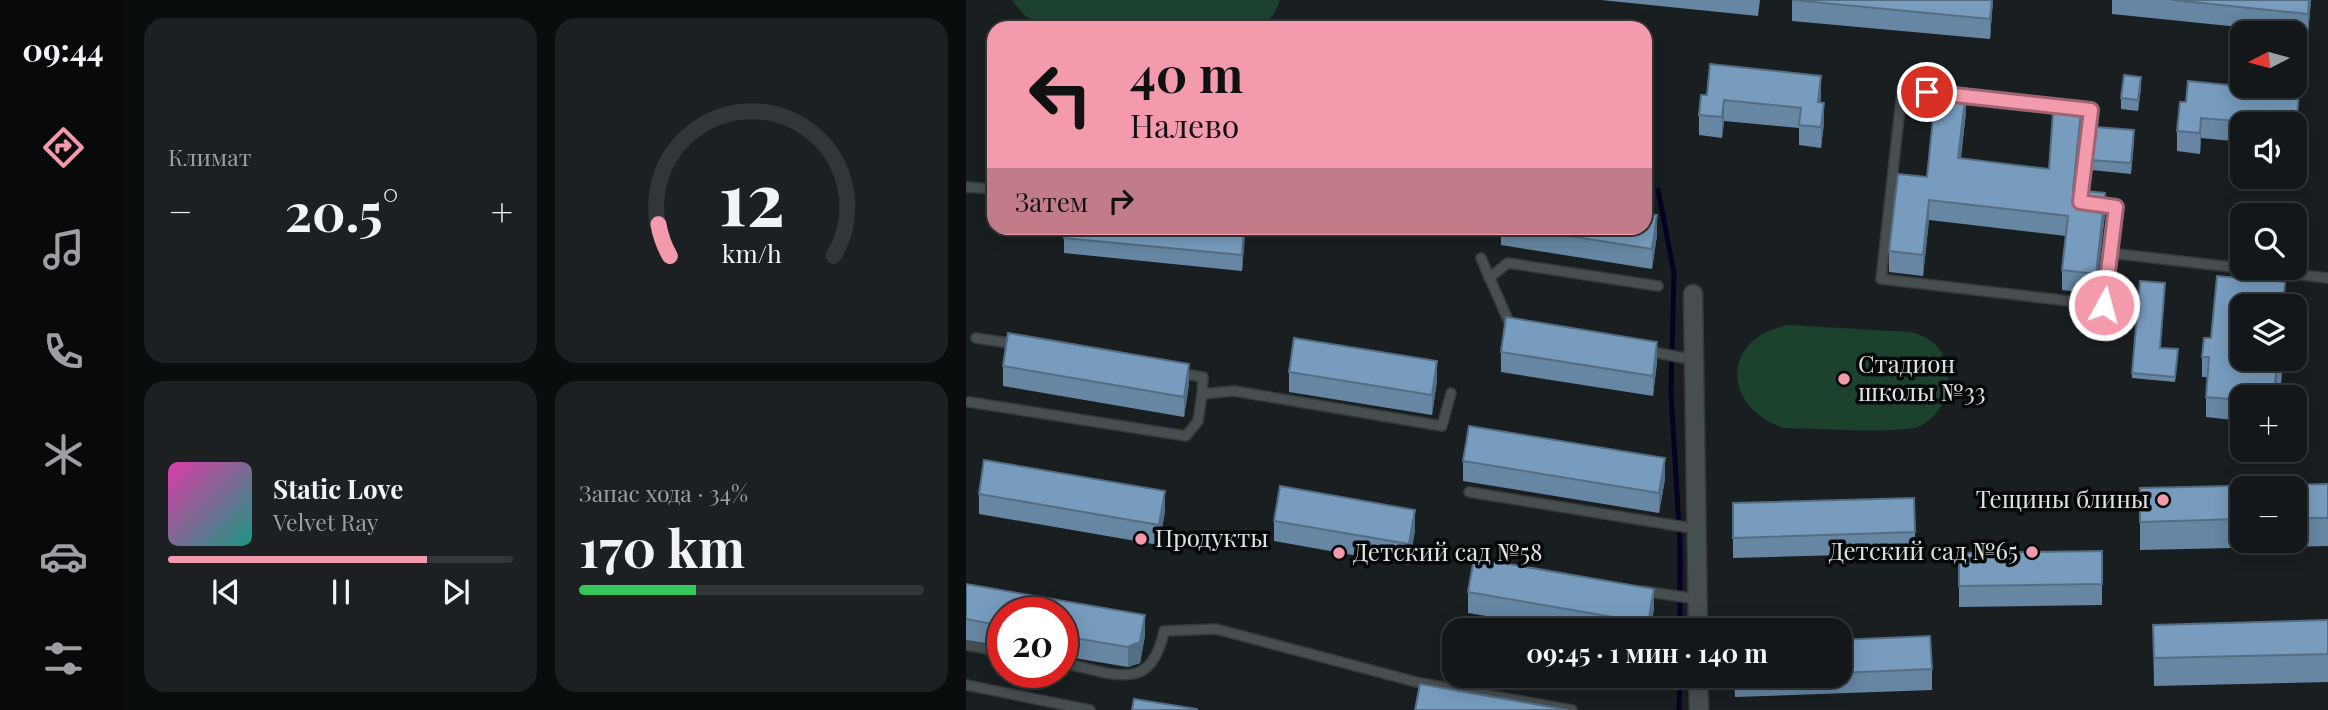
<!DOCTYPE html>
<html lang="ru">
<head>
<meta charset="utf-8">
<style>
  body { margin:0; font-family:"Playfair Display",serif; background:#1c2022; color:#f1f3f6; height:100vh; display:flex; flex-direction:column; font-size:26px; white-space:nowrap }
  * { box-sizing:border-box; margin:0 }
  p { font-size:23px; color:#9d9fa2 }
  .icon { flex:none; width:38px; height:38px; fill:none; stroke:currentColor; stroke-width:2; stroke-linecap:round; stroke-linejoin:round }
  .map { position:relative; flex:1; overflow:hidden }
  .side { display:flex; flex-direction:column; gap:18px; padding:18px; background:#0a0d0e; width:840px }
  .side>* { flex:none }
  .hud { position:absolute; left:21px; top:21px; width:665px; height:214px; border-radius:21px; box-shadow:0 4px 18px #0003,0 0 0 2px #323638; background:#f39aac; color:#111; overflow:hidden }
  .needle { width:46px; rotate:264deg }
  .fabs { position:absolute; left:1264px; top:21px; display:grid; gap:14px }
  .fabs a { display:grid; place-items:center; width:77px; height:77px; border-radius:14px; background:#131719; box-shadow:0 4px 18px #0003,0 0 0 2px #323638; font-size:35px }
  .speed { position:absolute; left:21px; top:597px; display:flex; gap:14px; font-size:35px; font-weight:700; text-align:center }
  .speed>* { display:grid; place-content:center; width:91px; height:91px; border-radius:50%; background:#131719; box-shadow:0 4px 18px #0003,0 0 0 2px #323638; line-height:1 }
  .speed .limit { border:10px solid #d22; background:#fff; color:#111 }
  .pin { position:absolute; display:grid; place-items:center; width:60px; height:60px; color:#fff; margin:-30px; border:4px solid #fff; border-radius:50%; box-shadow:0 2px 7px #0007 }
  .me { position:absolute; width:77px; margin:-38px; rotate:7deg; stroke-linejoin:round; filter:drop-shadow(0 0 5px #0008) }
  .turn { display:flex; align-items:center; gap:24px; height:147px; padding:0 28px; font-size:32px }
  .turn .icon { width:91px; height:91px; stroke-width:2.5 }
  .turn b { display:block; font-size:49px; line-height:60px }
  .then { display:flex; align-items:center; height:66px; padding:0 28px; background:#0003; gap:14px; font-size:26px }
  .big { font-size:52px; font-weight:700; line-height:1.1 }
  .side .widget { flex:1; display:flex; flex-direction:column; justify-content:center; gap:10px; min-width:0; padding:0 24px; border-radius:21px; background:#1c2022 }
  .side .dial { align-items:center; gap:0 }
  .dial svg { height:182px; overflow:visible; fill:none; stroke:#323638; stroke-width:7; stroke-linecap:round; text-anchor:middle }
  .dial text { fill:#f1f3f6; stroke:none }
  .song { display:flex; align-items:center; gap:21px }
  .cover { width:84px; height:84px; border-radius:10px; background:linear-gradient(135deg,hsl(320 70% 55%),hsl(170 70% 35%)) }
  .played { height:7px; border-radius:4px; background:linear-gradient(90deg,#f39aac 75%,#323638 75%) }
  .keys { display:flex; justify-content:space-around; direction:ltr }
  .heat { display:flex; justify-content:space-between; align-items:center; font-size:38px; direction:ltr }
  .charge { height:10px; border-radius:5px; background:linear-gradient(90deg,#34c759 34%,#323638 0) }
  .side .tiles { flex:1; display:grid; gap:18px; grid-template-columns:repeat(2,1fr) }
  .trip { position:absolute; left:476px; top:618px; width:410px; height:70px; border-radius:21px; background:#131719; box-shadow:0 4px 18px #0003,0 0 0 2px #323638; font-weight:700; line-height:70px; text-align:center }
  main { display:flex; flex:1; min-height:0 }
  .tabs { display:flex; flex-direction:column; width:126px; justify-content:space-around; align-items:center; background:#08090a; color:#9d9fa2 }
  .tabs .icon { width:49px; height:49px }
  .tabs .selected { color:#f39aac }
  .tabs b { font-size:32px; color:#f1f3f6 }
  .map>svg:first-child { display:block }
</style>
</head>
<body>
<main>
<nav class="tabs">
<b>09:44</b>
<svg class="icon selected" aria-label="directions" viewBox="0 0 24 24"><path d="M12 3l9 9-9 9-9-9zM9 14v-3h6M13 9l2 2-2 2"/></svg>
<svg class="icon" aria-label="music" viewBox="0 0 24 24"><path d="M9 18V5l10-2v13"/><circle cx="6" cy="18" r="3"/><circle cx="16" cy="16" r="3"/></svg>
<svg class="icon" aria-label="phone" viewBox="0 0 24 24"><path d="M5 4h4l2 5-3 2q2 4 5 5l2-3 5 2v4C11 20 4 13 5 4z"/></svg>
<svg class="icon" aria-label="climate" viewBox="0 0 24 24"><path d="M12 3v18M4 7l16 10M4 17L20 7"/></svg>
<svg class="icon" aria-label="car" viewBox="0 0 24 24"><path d="M5 17H2v-5l4-1 3-4h7l3 4 3 1v5h-3M9 17h6M6 11h13"/><circle cx="7" cy="17" r="2"/><circle cx="17" cy="17" r="2"/></svg>
<svg class="icon" aria-label="filters" viewBox="0 0 24 24"><path d="M4 7h16M4 17h16"/><circle cx="9" cy="7" r="2"/><circle cx="15" cy="17" r="2"/></svg>
</nav>
<section class="side">
<div class="tiles">
<div class="widget"><p>Климат</p>
<div class="heat"><a>−</a><b class="big">20.5°</b><a>+</a></div>
</div>
<div class="widget dial"><svg viewBox="0 0 100 80">
<path d="M14 69A42 42 0 1 1 86 69"/>
<path d="M14 69A42 42 0 0 1 9 55" stroke="#f39aac"/>
<text x="50" y="56" font-size="32" font-weight="700">12</text>
<text x="50" y="72" font-size="11">km/h</text>
</svg></div>
<div class="widget">
<div class="song"><i class="cover"></i><div><b>Static Love</b><p>Velvet Ray</p></div></div>
<div class="played"></div>
<div class="keys"><svg class="icon" aria-label="previous" viewBox="0 0 24 24"><path d="M18 5L8 12l10 7zM5 5v14"/></svg><svg class="icon" aria-label="pause" viewBox="0 0 24 24"><path d="M8 5v14M16 5v14"/></svg><svg class="icon" aria-label="next" viewBox="0 0 24 24"><path d="M6 5l10 7-10 7zM19 5v14"/></svg></div>
</div>
<div class="widget"><p>Запас хода · 34%</p><b class="big">170 km</b><div class="charge"></div></div>
</div>
</section>
<div class="map">
<svg width="1362" height="710" viewBox="0 0 1362 710">
  <rect width="100%" height="100%" fill="#191f21"/>
  <!-- green -->
  <g fill="#1c422e">
    <path d="M46,0H314L308,14L295,28L75,25L59,16Z"/>
    <path d="M822,325L944,332C962,336 977,347 981,366C986,390 976,415 954,426C934,435 845,428 818,428C755,407 755,338 822,325Z"/>
  </g>
  <g fill="none" stroke-linecap="round" stroke-linejoin="round">
    <!-- stream -->
    <g stroke="#050322" stroke-width="5">
      <path d="M692,190L708,273L705,393L714,544V630"/>
      <path d="M713,710L714,676"/>
    </g>
    <!-- lane casing -->
    <g stroke="#35393a" stroke-width="12">
      <g id="lane">
        <path d="M936,90L1125,110L1114,202L1150,207L1138,305L915,279Z"/>
        <path d="M0,187L28,189"/>
        <path d="M1144,253L1362,278"/>
        <path d="M515,258L546,329"/>
        <path d="M523,278L542,263L692,286"/>
        <path d="M10,338L50,344"/>
        <path d="M681,351L729,360"/>
        <path d="M212,373L237,377L236,394"/>
        <path d="M3,402L220,436L232,421L236,394L268,391L476,426L485,393"/>
        <path d="M503,492L731,529"/>
        <path d="M676,591L732,599"/>
        <path d="M0,645L37,652"/>
        <path d="M96,663C146,672 185,696 198,631L250,629L454,683L606,710"/>
        <path d="M0,685L124,710"/>
      </g>
    </g>
    <!-- street casing -->
    <g stroke="#35393a" stroke-width="21">
      <g id="street">
        <path d="M727,294L732,630"/>
        <path d="M732,676L733,710"/>
      </g>
    </g>
    <!-- lane -->
    <use href="#lane" stroke="#474e50" stroke-width="9"/>
    <!-- street -->
    <use href="#street" stroke="#474e50" stroke-width="18"/>
  </g>
  <!-- wall -->
  <g fill="#6686a3" fill-rule="evenodd">
    <path d="M635,0H794L792,16Z"/>
    <path d="M826,0H1027L1024,39L826,21Z"/>
    <path d="M1146,0H1345L1342,34L1146,14Z"/>
    <path d="M1175,88L1172,111L1155,109V98Z"/>
    <path d="M735,95L855,96L854,102L858,123L855,148L833,145V128L758,121L756,138L733,135V115Z"/>
    <path d="M1214,102L1333,117L1339,138L1336,165L1328,164V124H1276V142L1235,138L1234,154L1211,151V131Z"/>
    <path d="M1000,112L995,158L1083,169L1116,123L1110,190L1139,214L1130,294L1096,290V270L1100,236L963,220L957,276L923,272V251L961,177Z"/>
    <path d="M1168,141L1165,174L1125,170V160Z"/>
    <path d="M279,228L276,271L98,253V238Z"/>
    <path d="M535,228H679L691,235L686,269L535,245Z"/>
    <path d="M1276,306L1317,359L1315,383H1311L1276,397V421L1240,417V397L1242,377H1236V357L1245,338Z"/>
    <path d="M1194,348L1212,355L1209,382L1166,378V373Z"/>
    <path d="M535,352L691,362L687,396L535,372Z"/>
    <path d="M37,366L223,384L218,417L37,386Z"/>
    <path d="M323,372L471,381L466,415L323,392Z"/>
    <path d="M497,461L699,479L693,513L497,481Z"/>
    <path d="M1362,484V546L1174,550V488ZM1276,488H1328V541H1276Z"/>
    <path d="M13,494L199,511L193,545L13,514Z"/>
    <path d="M767,503L949,532V553L767,558Z"/>
    <path d="M308,521L449,530L443,565L308,541Z"/>
    <path d="M1136,551V605L993,607V553Z"/>
    <path d="M0,584L179,635L174,663L162,667L96,656V612H37V646L0,640Z"/>
    <path d="M502,592L688,609L684,630H603L502,613Z"/>
    <path d="M1362,620V682L1188,686L1187,625Z"/>
    <path d="M873,640L966,669V690L769,697L768,676H873Z"/>
  </g>
  <!-- shaded-wall -->
  <g fill="#536d85">
    <path d="M1026,0H1027L1024,39V19Z"/>
    <path d="M1343,0H1345L1342,34V14Z"/>
    <path d="M855,76V96L852,122V102Z"/>
    <path d="M1175,77V88L1172,111V100Z"/>
    <path d="M1000,92V112L992,178V158Z"/>
    <path d="M758,100V121L756,138V117Z"/>
    <path d="M1116,102V123L1107,210V190Z"/>
    <path d="M858,103V123L855,148V127Z"/>
    <path d="M1235,118V138L1234,154V133Z"/>
    <path d="M1339,118V138L1336,165V145Z"/>
    <path d="M1139,193V214L1130,294V274Z"/>
    <path d="M963,200V220L957,276V255Z"/>
    <path d="M691,215V235L686,269V249Z"/>
    <path d="M278,228L279,237L276,271V255Z"/>
    <path d="M691,342V362L687,396V376Z"/>
    <path d="M1316,359H1317V369L1315,383Z"/>
    <path d="M471,361V381L466,415V395Z"/>
    <path d="M1311,362V383L1310,397H1308Z"/>
    <path d="M223,364V384L218,417V397Z"/>
    <path d="M699,458V479L693,513V493Z"/>
    <path d="M199,491V511L193,545V525Z"/>
    <path d="M449,510V530L443,565V544Z"/>
    <path d="M688,589V609L684,630H682V623Z"/>
    <path d="M179,615V635L174,663L162,667V647Z"/>
  </g>
  <!-- building -->
  <g fill="#779cbe" stroke="#536d85" stroke-width="2">
    <path d="M826,0H1026L1024,19Z"/>
    <path d="M1207,0H1343L1342,14Z"/>
    <path d="M744,64L855,76L852,102L858,103L855,127L833,125L835,108L758,100L756,117L733,115L735,95H741Z"/>
    <path d="M1158,75L1175,77L1172,100L1155,98Z"/>
    <path d="M1222,81L1333,92L1331,117L1339,118L1336,145L1328,144V124H1305L1235,118L1234,133L1211,131L1214,102H1220Z"/>
    <path d="M970,89L1000,92L992,158L1083,169L1088,99L1116,102L1107,190L1139,193L1130,274L1096,270L1102,216L963,200L957,255L923,251L932,174L961,177Z"/>
    <path d="M1129,127L1168,130L1165,163L1125,160Z"/>
    <path d="M679,213L691,215L686,249L552,228H679Z"/>
    <path d="M99,228H278L276,255L98,238Z"/>
    <path d="M1251,276L1319,282L1317,306H1276V359H1316L1315,362H1311L1308,397H1276V400L1240,397L1243,357H1236L1238,338H1245Z"/>
    <path d="M1174,281L1199,283L1194,348L1212,349L1209,377L1166,373Z"/>
    <path d="M540,317L691,342L687,376L535,352Z"/>
    <path d="M42,333L223,364L218,397L37,366Z"/>
    <path d="M328,338L471,361L466,395L323,372Z"/>
    <path d="M503,426L699,458L693,493L497,461Z"/>
    <path d="M18,460L199,491L193,525L13,494Z"/>
    <path d="M1362,484V518H1328V488H1276V519L1174,522V488Z"/>
    <path d="M314,486L449,510L443,544L308,521Z"/>
    <path d="M948,498L949,532L767,538V503Z"/>
    <path d="M1136,551V584L993,586V553Z"/>
    <path d="M508,558L688,589L682,623L502,592Z"/>
    <path d="M0,584L179,615L174,642L162,647L96,636V612H37V626L0,619Z"/>
    <path d="M1362,620V654L1188,658L1187,625Z"/>
    <path d="M964,636L966,669L873,673V640Z"/>
    <path d="M454,684L602,710H449Z"/>
    <path d="M168,699L231,709V710H166Z"/>
  </g>
  <g fill="none" stroke-linecap="round" stroke-linejoin="round">
    <!-- route casing -->
    <g stroke="#9e6470" stroke-width="18">
      <path id="route" d="M961,92L1125,110L1114,202L1150,207L1138,305"/>
    </g>
    <!-- route -->
    <use href="#route" stroke="#f39aac" stroke-width="12"/>
  </g>
  <!-- markers -->
  <g fill="#f39aac" stroke="#060809" stroke-width="2.5">
    <circle cx="878" cy="379" r="7"/>
    <circle cx="1197" cy="500" r="7"/>
    <circle cx="175" cy="539" r="7"/>
    <circle cx="1066" cy="552" r="7"/>
    <circle cx="373" cy="553" r="7"/>
  </g>
  <g text-anchor="middle" stroke-width="7" stroke-linejoin="round" paint-order="stroke">
    <!-- poi labels -->
    <g font-size="24" fill="#dee2e3" stroke="#060809" text-anchor="start">
      <text x="892" y="373">Стадион<tspan x="892" dy="28">школы №33</tspan></text>
      <text x="1183" y="508" text-anchor="end">Тещины блины</text>
      <text x="189" y="547">Продукты</text>
      <text x="1052" y="560" text-anchor="end">Детский сад №65</text>
      <text x="387" y="561">Детский сад №58</text>
    </g>
  </g>
</svg>
<div class="fabs">
<a><svg class="needle" viewBox="-14 -14 28 28"><path d="M0-13l5 13h-10z" fill="#e53935"/><path d="M0 13l5-13h-10z" fill="#9d9fa2"/></svg></a>
<a><svg class="icon" aria-label="sound" viewBox="0 0 24 24"><path d="M4 9h4l5-4v14l-5-4H4zM17 9q2 3 0 6"/></svg></a>
<a><svg class="icon" aria-label="search" viewBox="0 0 24 24"><circle cx="10" cy="10" r="6"/><path d="M15 15l6 6"/></svg></a>
<a><svg class="icon" aria-label="layers" viewBox="0 0 24 24"><path d="M12 4l9 5-9 5-9-5zM3 14l9 5 9-5"/></svg></a>
<a>+</a>
<a>−</a>
</div>
<div class="speed"><div class="limit">20</div></div>
<div class="pin" style="left:961px;top:92px;background:#d93025"><svg class="icon" aria-label="arrive" viewBox="0 0 24 24"><path d="M6 21V4h12l-3 4 3 4H6"/></svg></div>
<svg class="me" style="left:1138px;top:305px" viewBox="-20 -20 40 40"><circle r="17" fill="#f39aac" stroke="#fff" stroke-width="3"/><path d="M0-11L8 9 0 5-8 9z" fill="#fff"/></svg>
<div class="trip">09:45 · 1 мин · 140 m</div>
<div class="hud">
<div class="turn"><svg class="icon" aria-label="left" viewBox="0 0 24 24"><path d="M17 20v-9H6M10 6l-5 5 5 5"/></svg><div><b>40 m</b>Налево</div></div>
<div class="then">Затем<svg class="icon" aria-label="right" viewBox="0 0 24 24"><path d="M7 20v-9h11M14 6l5 5-5 5"/></svg></div>
</div>
</div>
</main>
</body>
</html>
